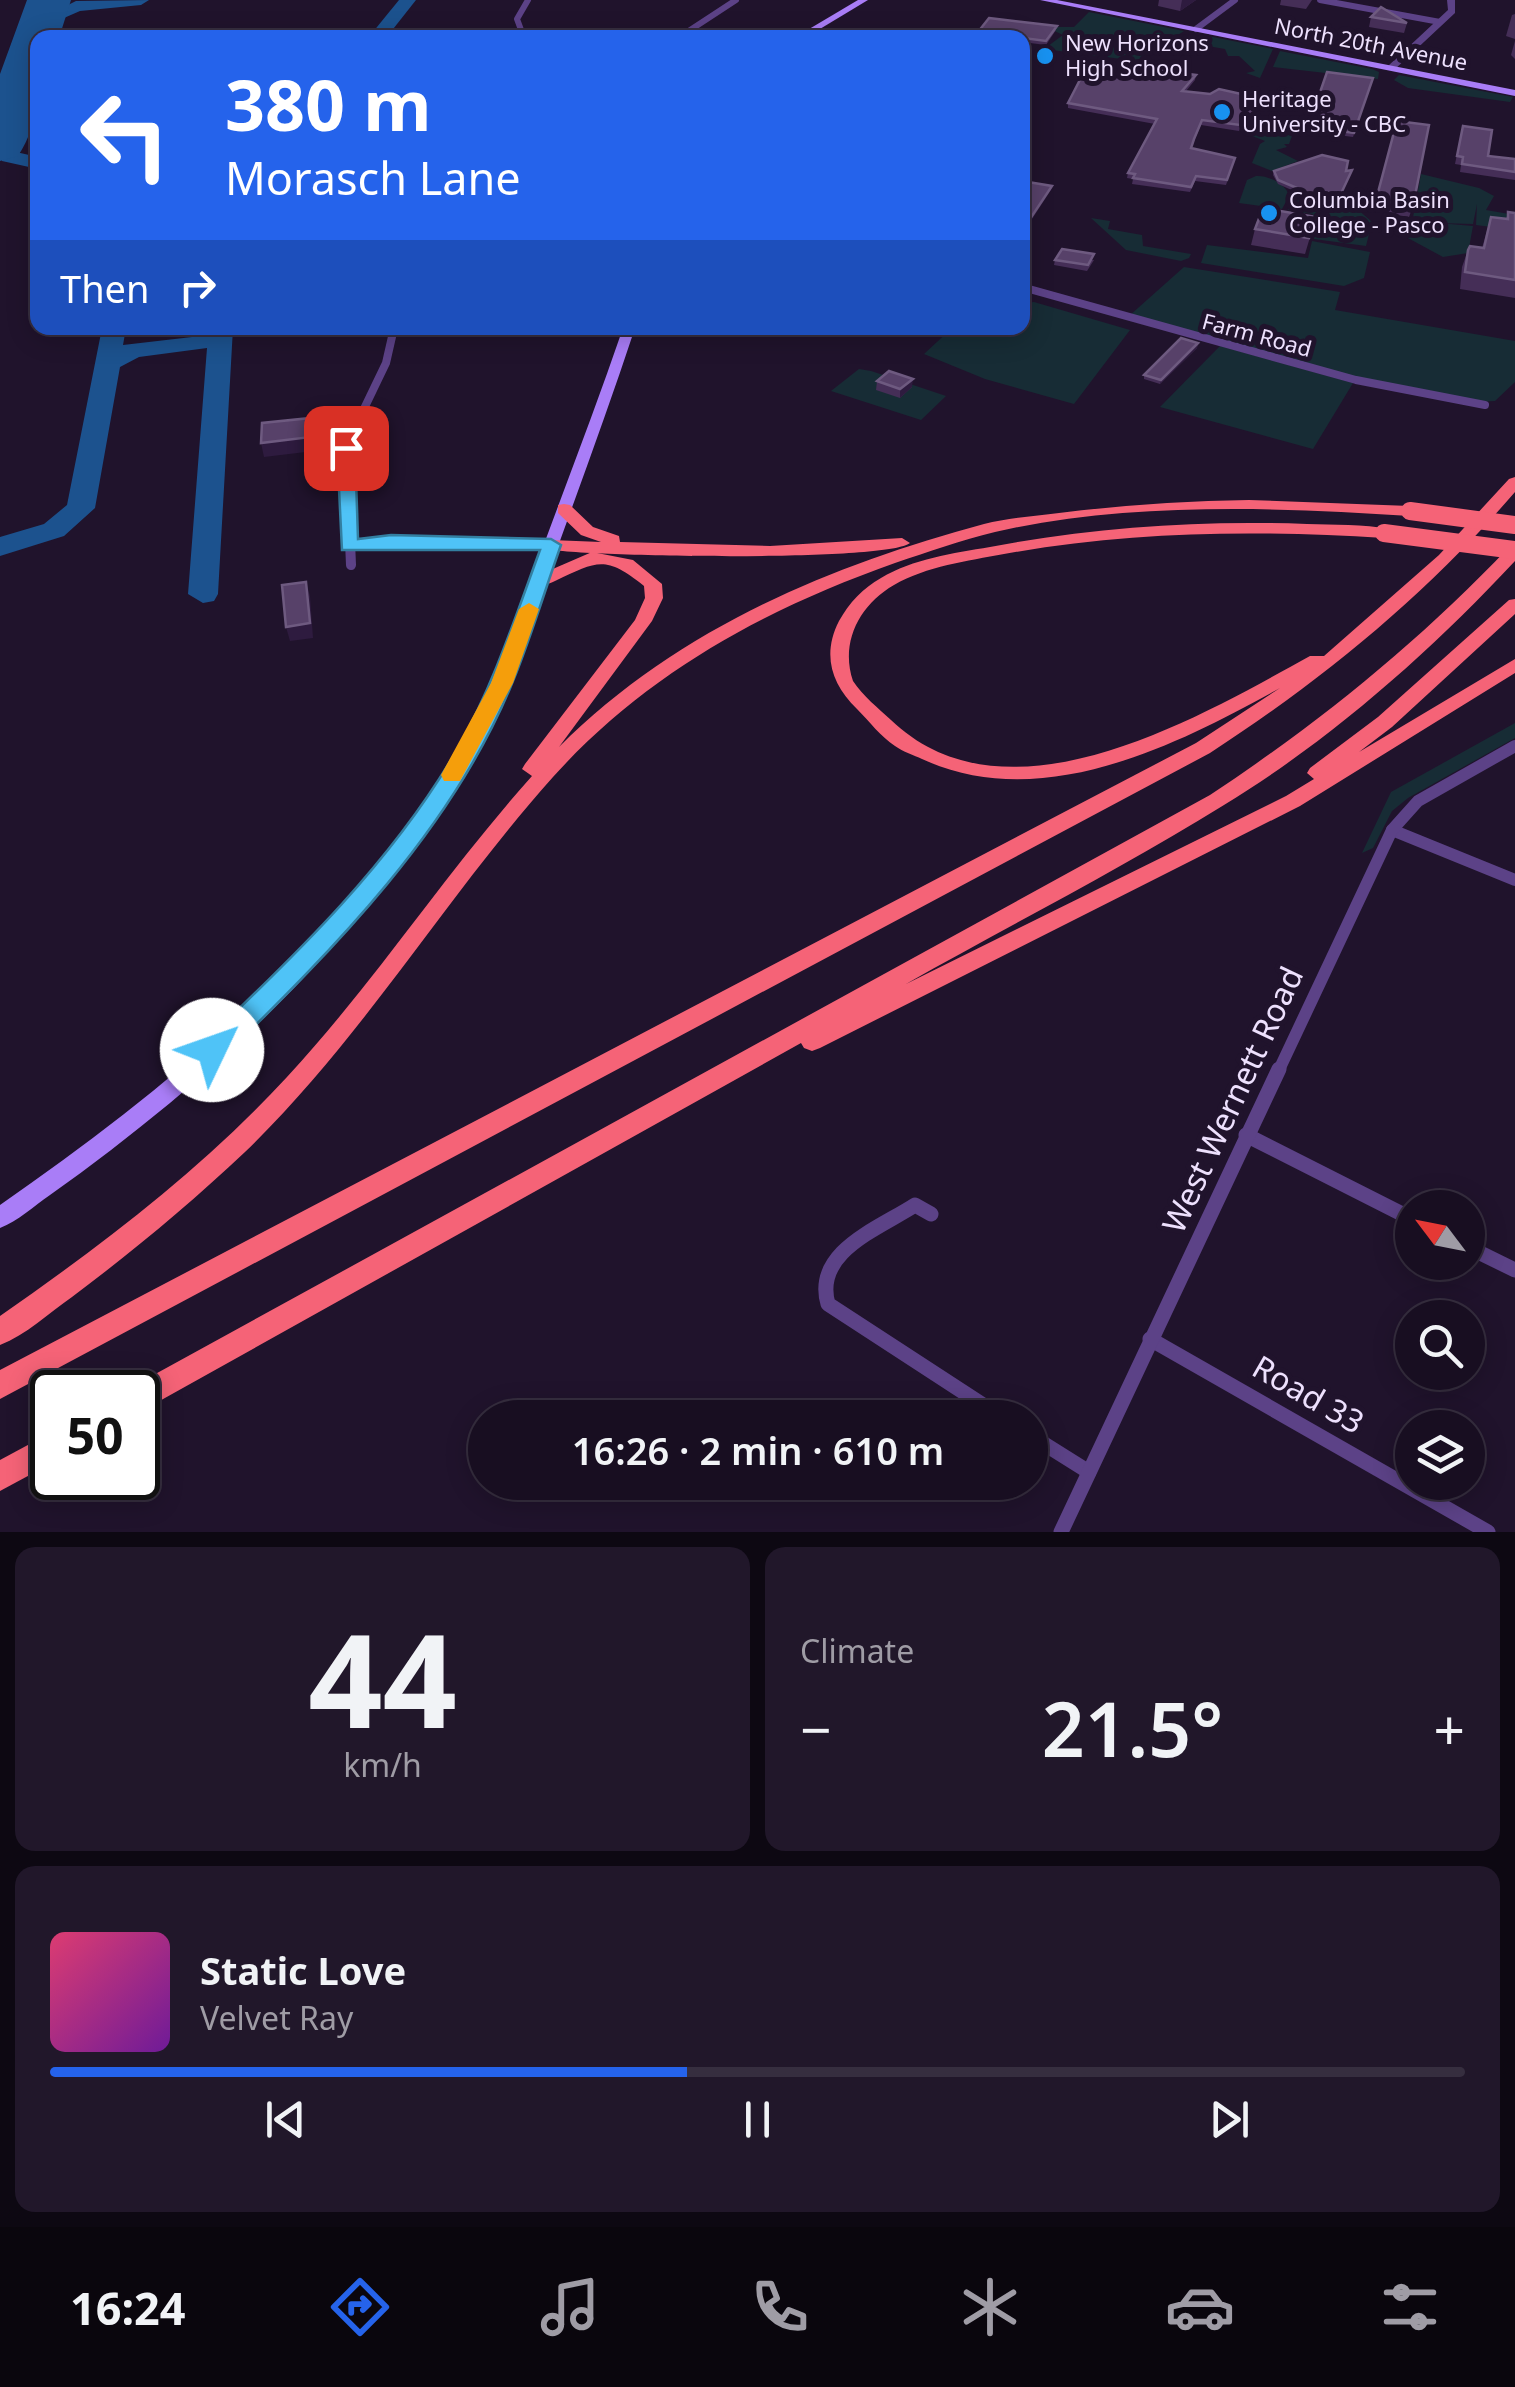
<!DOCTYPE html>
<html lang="en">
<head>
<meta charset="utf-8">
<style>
  body { margin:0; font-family:"Noto Sans",sans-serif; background:#21172a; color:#f1f3f6; height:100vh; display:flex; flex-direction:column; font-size:38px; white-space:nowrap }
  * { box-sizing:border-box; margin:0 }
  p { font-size:32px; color:#9f9ca5 }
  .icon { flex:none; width:55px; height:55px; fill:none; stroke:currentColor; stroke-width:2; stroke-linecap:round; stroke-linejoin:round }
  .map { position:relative; height:1532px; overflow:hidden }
  .details { display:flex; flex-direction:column; gap:15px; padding:15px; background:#0d0812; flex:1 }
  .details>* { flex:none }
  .hud { position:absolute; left:30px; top:30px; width:1000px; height:305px; border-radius:20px; box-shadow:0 5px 25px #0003,0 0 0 2px #362e3f; background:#2563eb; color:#fff; overflow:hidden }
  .needle { width:65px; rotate:302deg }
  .fabs { position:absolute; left:1395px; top:1190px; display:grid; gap:20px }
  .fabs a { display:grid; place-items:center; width:90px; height:90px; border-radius:50%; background:#180e21; box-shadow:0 5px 25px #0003,0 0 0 2px #362e3f; font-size:50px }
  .speed { position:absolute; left:30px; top:1370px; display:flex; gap:20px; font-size:50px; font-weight:700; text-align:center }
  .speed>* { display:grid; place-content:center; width:130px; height:130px; border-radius:50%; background:#180e21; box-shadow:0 5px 25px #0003,0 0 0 2px #362e3f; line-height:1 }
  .speed .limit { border:5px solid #111; border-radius:15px; background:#fff; color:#111 }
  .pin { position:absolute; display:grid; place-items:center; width:85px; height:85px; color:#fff; margin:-42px; border-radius:20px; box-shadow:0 5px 15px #0006 }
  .me { position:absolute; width:110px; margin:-55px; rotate:48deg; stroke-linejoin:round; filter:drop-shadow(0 0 8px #0008) }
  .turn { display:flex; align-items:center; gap:35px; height:210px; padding:0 30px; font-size:45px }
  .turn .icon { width:130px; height:130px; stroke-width:2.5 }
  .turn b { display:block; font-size:70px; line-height:85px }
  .then { display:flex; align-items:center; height:95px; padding:0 30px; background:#0003; gap:20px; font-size:38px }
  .big { font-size:75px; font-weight:600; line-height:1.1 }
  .details .card { flex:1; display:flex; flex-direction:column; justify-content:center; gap:15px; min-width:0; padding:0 35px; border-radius:20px; background:#21172a }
  .details .dial { align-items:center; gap:0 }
  .dial b { font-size:130px; line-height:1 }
  .song { display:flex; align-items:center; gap:30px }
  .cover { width:120px; height:120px; border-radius:15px; background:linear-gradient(135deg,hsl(340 70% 55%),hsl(280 70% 35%)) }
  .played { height:10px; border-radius:5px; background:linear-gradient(90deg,#2563eb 45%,#362e3f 45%) }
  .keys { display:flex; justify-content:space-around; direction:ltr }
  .heat { display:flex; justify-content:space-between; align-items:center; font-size:55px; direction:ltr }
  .details .tiles { flex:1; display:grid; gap:15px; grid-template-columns:1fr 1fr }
  .card:last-child { grid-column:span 2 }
  .trip { position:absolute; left:468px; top:1400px; width:580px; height:100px; border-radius:50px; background:#180e21; box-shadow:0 5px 25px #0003,0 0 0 2px #362e3f; font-weight:600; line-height:100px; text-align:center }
  .dock { display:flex; height:160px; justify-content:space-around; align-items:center; background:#0a060d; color:#9f9ca5 }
  .dock .icon { width:70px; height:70px }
  .dock .current { color:#2563eb }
  .dock b { font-size:45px; color:#f1f3f6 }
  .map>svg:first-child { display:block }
</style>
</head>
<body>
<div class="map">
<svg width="1515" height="1532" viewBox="0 0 1515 1532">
  <rect width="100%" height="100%" fill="#20132c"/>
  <!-- green -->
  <g fill="#172c35">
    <path d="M1089,12L1184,31L1137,61L1044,49L1063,35L1046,27H1074Z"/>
    <path d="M1202,35H1203L1273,49L1260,78L1246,73L1255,71L1239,56H1228L1225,49L1190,43Z"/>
    <path d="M1280,51L1372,69L1379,72L1378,79L1273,67Z"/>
    <path d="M1399,75L1513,97L1510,102L1408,88L1394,80Z"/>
    <path d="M1250,126L1292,136L1289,144H1284L1287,147L1276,150L1298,161L1272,171L1252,163L1260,144L1265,141L1247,134Z"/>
    <path d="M1421,174L1479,188L1494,196L1486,210L1515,215V230L1476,225L1477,204L1473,224L1438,223L1473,226L1468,253L1443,257L1382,224L1412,223Z"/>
    <path d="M1256,176C1268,175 1286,184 1289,196L1282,209L1239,203L1247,180Z"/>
    <path d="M1293,200L1356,208L1372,222L1366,246L1314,239L1317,226L1308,224L1313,214L1288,210Z"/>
    <path d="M1091,218L1110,221L1108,229L1142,235L1143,246L1191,254L1189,258L1181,261L1126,250Z"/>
    <path d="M1312,241L1370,252L1364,278L1344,286L1201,263L1207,245L1308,258Z"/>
    <path d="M1184,267L1340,292L1335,310L1515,341V382L1495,401L1476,402L1343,375L1129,316Z"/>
    <path d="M1034,302L1130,330L1074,404L985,379L924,354L952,328H1022L1023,303Z"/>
    <path d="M1220,346L1353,383L1313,449L1160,407Z"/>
    <path d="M859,369L871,371L946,396L921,420L831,391Z"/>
    <path d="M1515,723V738L1408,798L1392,811L1373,848L1362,853L1391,792Z"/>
  </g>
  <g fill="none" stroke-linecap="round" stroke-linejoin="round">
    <!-- taxiway -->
    <g fill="#1c528e" fill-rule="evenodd">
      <path d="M149,0L141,5L80,11L41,28L32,23L76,1Z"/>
      <path d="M399,0H416L386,38H368Z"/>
      <path d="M0,137L7,139L16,152L38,157V169L2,161Z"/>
      <path d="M102,328H126L123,345L192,337L209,328H233L218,594L214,601L203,603L188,594L207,348L139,357L120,367L95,508L64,536L0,556V537L44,524L67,505Z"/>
    </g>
    <!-- runway -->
    <path fill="#1c528e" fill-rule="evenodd" d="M27,0H71L59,38H38C38,78 42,121 18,156L0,161V74Z"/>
    <!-- minor-far4 -->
    <g stroke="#5c4287" stroke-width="6">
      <path d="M1320,0L1440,22"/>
      <path d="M1196,29L1235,0"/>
      <path d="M524,38L517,19L528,0"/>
      <path d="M678,38L736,0"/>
    </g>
    <!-- minor-far3 -->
    <g stroke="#5c4287" stroke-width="8">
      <path d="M1022,287L1356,380L1485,405"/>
      <path d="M361,415L386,363L394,328"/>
    </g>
    <!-- minor-far2 -->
    <g stroke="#5c4287" stroke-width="10">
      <path d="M349,545L391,541L551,545"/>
      <path d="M351,565L346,447L362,413"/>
    </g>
    <!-- minor-far1 -->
    <g stroke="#5c4287" stroke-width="12">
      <path d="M1392,830L1515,880"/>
      <path d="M1278,1072L1392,830L1418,801L1515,746"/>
    </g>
    <!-- minor -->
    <g stroke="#5c4287" stroke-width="15">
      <path d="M1246,1135L1412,1219"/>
      <path d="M931,1214L915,1205C878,1229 813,1252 828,1304L1003,1418"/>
      <path d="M1468,1247L1515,1270"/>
      <path d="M1150,1339L1488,1532"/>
      <path d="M1030,1435L1089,1472"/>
      <path d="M1061,1532L1279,1069"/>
    </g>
    <!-- tertiary -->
    <path fill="#5c4287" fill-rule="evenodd" d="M1447,0H1455V13L1394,70H1388V66L1448,10Z"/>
    <!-- secondary -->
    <g fill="#a97df7" fill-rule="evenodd">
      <path d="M858,0H868L805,38H794Z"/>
      <path d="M1040,0H1057L1515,90V96Z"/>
      <path d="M623,328H635C609,407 580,485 552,563C533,617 517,674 490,725C410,873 298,995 170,1103C131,1135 91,1166 50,1195C34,1206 18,1221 0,1228V1205C186,1076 363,926 473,724C501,673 517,617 537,563C566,484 596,407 623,328Z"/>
    </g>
    <!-- motorway -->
    <g fill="#f56377" fill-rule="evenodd">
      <path d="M1515,477V492C1426,595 1324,679 1210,753L0,1399V1370L1196,743L1280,688C1175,746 1041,814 922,759C914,755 903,752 895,746C881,737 869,721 857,709C831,684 822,654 839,621C849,603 863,588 881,578C913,559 953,553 990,547C1095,527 1200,520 1307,524C1334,525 1363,524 1390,529L1392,533L1384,538C1257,530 1130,531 1004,554C967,561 927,566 894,585C859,605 840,643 853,681C863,696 878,708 891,720C1007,831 1197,718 1310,656H1324L1439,555L1509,479Z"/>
      <path d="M1249,500L1410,506L1418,511L1410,516C1278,507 1124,502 995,532C961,540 928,552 895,563C765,609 647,673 553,777C445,898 362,1039 245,1152C190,1204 132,1252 72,1297C49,1313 26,1335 0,1345V1316C102,1245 202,1169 287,1077C375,982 445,873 532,776L522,769L525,764L635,620L645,598L644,586C605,555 598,561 555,581C546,585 541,587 532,586L529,582L532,578L592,552L633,560L662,584L663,598L652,621L559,747C675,631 827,566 984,524C1008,518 1035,516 1059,513C1123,505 1186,501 1249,500Z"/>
      <path d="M564,504L570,505L593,527L619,536L620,542L770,546L902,538L910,543C886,562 588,557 545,549L543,545L551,540L601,542L581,535L558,513V505Z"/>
      <path d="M1515,546V561C1429,653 1332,739 1224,805C1121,869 1012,924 906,984L1286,796L1314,779L1307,773L1310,768L1378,717L1509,600L1515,599V614L1392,727L1359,752L1515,659V673L1300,806L820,1048L812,1051L804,1048L801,1043L138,1413V1392H126L128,1389L1210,795C1319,723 1419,642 1509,547Z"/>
      <path d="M52,1432V1463L0,1491V1460Z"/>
    </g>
    <!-- motorway-bridge -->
    <g stroke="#f56377" stroke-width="18">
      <path d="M1410,511L1515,525"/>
      <path d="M1384,533L1515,550"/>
    </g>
  </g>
  <!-- wall -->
  <g fill="#452e57">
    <path d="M1159,0H1196L1180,11L1158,6Z"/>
    <path d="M1281,0H1312L1306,9L1280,5Z"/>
    <path d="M1515,14V39L1506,36L1512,15Z"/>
    <path d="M1371,17L1407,23L1404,33L1369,27Z"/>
    <path d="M1056,30L1046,45L1022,42V38L977,36L978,32Z"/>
    <path d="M1515,41V59L1511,55Z"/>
    <path d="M1327,72L1373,78L1353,137L1308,131Z"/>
    <path d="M1196,75L1195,80L1186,91L1258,103L1249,127L1241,126L1239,131L1201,125L1191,148L1235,158L1226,185L1195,181L1190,192L1132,184L1133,179L1127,178L1128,173L1155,124L1068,108V103L1134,77Z"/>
    <path d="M1397,121L1413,206L1409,217L1373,211Z"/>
    <path d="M1461,134L1488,156L1515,159V180L1460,172L1461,165L1455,164Z"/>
    <path d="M1352,170L1336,204L1301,201L1303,195L1278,184L1273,175L1274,171Z"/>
    <path d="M1508,212L1515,213V298L1460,289L1462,267L1468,250L1482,248L1491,217L1506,219Z"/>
    <path d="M1316,217L1305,254L1251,245L1255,229Z"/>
    <path d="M1055,260H1094L1087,271L1054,265Z"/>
    <path d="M1198,343L1197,348L1160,384L1144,379V375Z"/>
    <path d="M877,381L912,387L900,398L876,390Z"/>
  </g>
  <!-- shaded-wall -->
  <g fill="#2e1b3f">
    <path d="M1182,0H1196L1180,11Z"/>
    <path d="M1052,186L1051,190L1022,235V231Z"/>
    <path d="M1198,343L1197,348L1160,384L1161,380Z"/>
    <path d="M913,379L912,387L900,398V389Z"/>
    <path d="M311,418L314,431V451L264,457L261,443Z"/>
    <path d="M306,582L310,596L313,638L290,641L286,627Z"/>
  </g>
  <!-- building -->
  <g fill="#574169" stroke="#6e5a80" stroke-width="2.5">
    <path d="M1381,7L1407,23L1371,17Z"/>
    <path d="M989,18L1057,26L1046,41L978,32Z"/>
    <path d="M1142,68L1196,75L1182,91L1210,94L1219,89L1259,98L1250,122L1242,121L1240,125L1202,120L1194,139L1191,148L1235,158L1227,180L1196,176L1191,187L1133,178L1135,174L1128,173L1157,119L1068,103L1084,72L1134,77Z"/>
    <path d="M1327,72L1373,78L1354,133L1308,127Z"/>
    <path d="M1397,121L1429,125L1413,206L1376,200Z"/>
    <path d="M1463,126L1492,130L1488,156L1515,159V172L1462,164L1463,157L1457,156Z"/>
    <path d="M1322,155L1348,161L1346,171L1352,170L1338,200L1302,197L1304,191L1278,180L1274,171Z"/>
    <path d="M1022,181L1052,186L1022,231Z"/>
    <path d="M1263,208L1316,217L1309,238L1255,229Z"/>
    <path d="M1508,212L1515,213V280L1465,272L1468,250L1470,246L1484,248L1491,217L1508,219Z"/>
    <path d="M1062,249L1094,254L1088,265L1055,260Z"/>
    <path d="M1181,338L1198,343L1161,380L1144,375Z"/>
    <path d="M889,371L913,379L900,389L877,381Z"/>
    <path d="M311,418V437L261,443L262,423Z"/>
    <path d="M306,582L310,623L286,627L282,585Z"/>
  </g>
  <!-- route -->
  <path fill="#4fc3f7" stroke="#337fa1" stroke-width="2.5" d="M346,442L355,448L358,539L391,535L551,539L561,545C545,590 531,637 513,681C454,828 333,950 222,1058H203L199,1050L203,1043C296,955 394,860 458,748C493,686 515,618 540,550H342L337,448Z"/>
  <!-- slow -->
  <path fill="#f59e0b" d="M529,603L539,609L513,683L460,781H444L441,775L491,683L519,609Z"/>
  <!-- markers -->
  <g fill="#1892f1" stroke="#20132c" stroke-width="4">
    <circle cx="1045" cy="56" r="10"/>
    <circle cx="1222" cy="112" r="10"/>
    <circle cx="1269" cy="213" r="10"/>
  </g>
  <g text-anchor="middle" stroke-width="10" stroke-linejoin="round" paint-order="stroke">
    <!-- far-poi labels -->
    <g font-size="22" fill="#ede0fd" stroke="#20132c" text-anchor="start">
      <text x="1065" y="51">New Horizons<tspan x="1065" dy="25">High School</tspan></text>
      <text x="1242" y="107">Heritage<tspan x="1242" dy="25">University - CBC</tspan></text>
      <text x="1289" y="208">Columbia Basin<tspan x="1289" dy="25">College - Pasco</tspan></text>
    </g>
    <!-- far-street labels -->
    <g font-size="22" fill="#ede0fd" stroke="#20132c">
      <text transform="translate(1371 44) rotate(11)" y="8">North 20th Avenue</text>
      <text transform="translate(1257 335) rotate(15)" y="8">Farm Road</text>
    </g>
    <!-- near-street labels -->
    <g font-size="32" fill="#ede0fd" stroke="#20132c">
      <text transform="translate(1233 1100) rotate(-65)" y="11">West Wernett Road</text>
      <text transform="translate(1308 1395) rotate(30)" y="11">Road 33</text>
    </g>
  </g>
</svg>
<div class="fabs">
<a><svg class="needle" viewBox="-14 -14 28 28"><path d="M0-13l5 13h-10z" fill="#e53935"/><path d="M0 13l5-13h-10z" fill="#9f9ca5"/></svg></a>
<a><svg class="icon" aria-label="search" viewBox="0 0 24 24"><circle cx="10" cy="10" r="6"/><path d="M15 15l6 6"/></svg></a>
<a><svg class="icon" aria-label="layers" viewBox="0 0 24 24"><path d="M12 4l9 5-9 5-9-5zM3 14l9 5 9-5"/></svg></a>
</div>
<div class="speed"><div class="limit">50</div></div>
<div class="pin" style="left:346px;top:448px;background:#d93025"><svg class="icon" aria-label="arrive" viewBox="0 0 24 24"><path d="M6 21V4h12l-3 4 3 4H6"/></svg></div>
<svg class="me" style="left:212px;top:1050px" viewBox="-20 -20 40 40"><circle r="19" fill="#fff"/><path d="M0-13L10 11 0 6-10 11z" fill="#4fc3f7"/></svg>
<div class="trip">16:26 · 2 min · 610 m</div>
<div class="hud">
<div class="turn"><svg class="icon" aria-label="left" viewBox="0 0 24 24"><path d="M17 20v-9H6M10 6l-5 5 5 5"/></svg><div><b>380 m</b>Morasch Lane</div></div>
<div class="then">Then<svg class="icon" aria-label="right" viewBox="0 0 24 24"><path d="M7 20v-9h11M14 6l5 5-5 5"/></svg></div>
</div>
</div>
<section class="details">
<div class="tiles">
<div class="card dial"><b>44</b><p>km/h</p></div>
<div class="card"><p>Climate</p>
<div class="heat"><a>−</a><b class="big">21.5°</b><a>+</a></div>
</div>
<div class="card">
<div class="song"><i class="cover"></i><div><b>Static Love</b><p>Velvet Ray</p></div></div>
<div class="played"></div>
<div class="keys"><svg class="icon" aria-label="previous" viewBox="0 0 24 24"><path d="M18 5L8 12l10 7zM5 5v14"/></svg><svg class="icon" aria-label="pause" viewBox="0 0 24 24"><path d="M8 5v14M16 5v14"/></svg><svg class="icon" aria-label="next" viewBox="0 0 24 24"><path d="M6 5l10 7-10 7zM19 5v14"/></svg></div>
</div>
</div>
</section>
<nav class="dock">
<b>16:24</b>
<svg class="icon current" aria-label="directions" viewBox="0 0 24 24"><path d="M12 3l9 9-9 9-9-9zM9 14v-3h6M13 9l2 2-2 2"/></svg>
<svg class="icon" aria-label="music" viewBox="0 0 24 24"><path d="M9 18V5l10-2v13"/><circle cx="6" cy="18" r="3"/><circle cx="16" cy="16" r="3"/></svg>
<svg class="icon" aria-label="phone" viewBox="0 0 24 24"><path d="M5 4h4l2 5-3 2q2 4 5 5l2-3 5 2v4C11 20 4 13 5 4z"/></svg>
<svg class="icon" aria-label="climate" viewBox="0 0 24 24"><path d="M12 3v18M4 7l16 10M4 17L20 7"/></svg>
<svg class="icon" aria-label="car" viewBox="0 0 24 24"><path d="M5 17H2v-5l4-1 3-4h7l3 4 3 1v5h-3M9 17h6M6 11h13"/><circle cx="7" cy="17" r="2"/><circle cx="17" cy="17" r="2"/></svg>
<svg class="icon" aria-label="filters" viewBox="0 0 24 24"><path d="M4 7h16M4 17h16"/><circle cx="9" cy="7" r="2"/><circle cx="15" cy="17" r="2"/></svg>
</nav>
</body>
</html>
